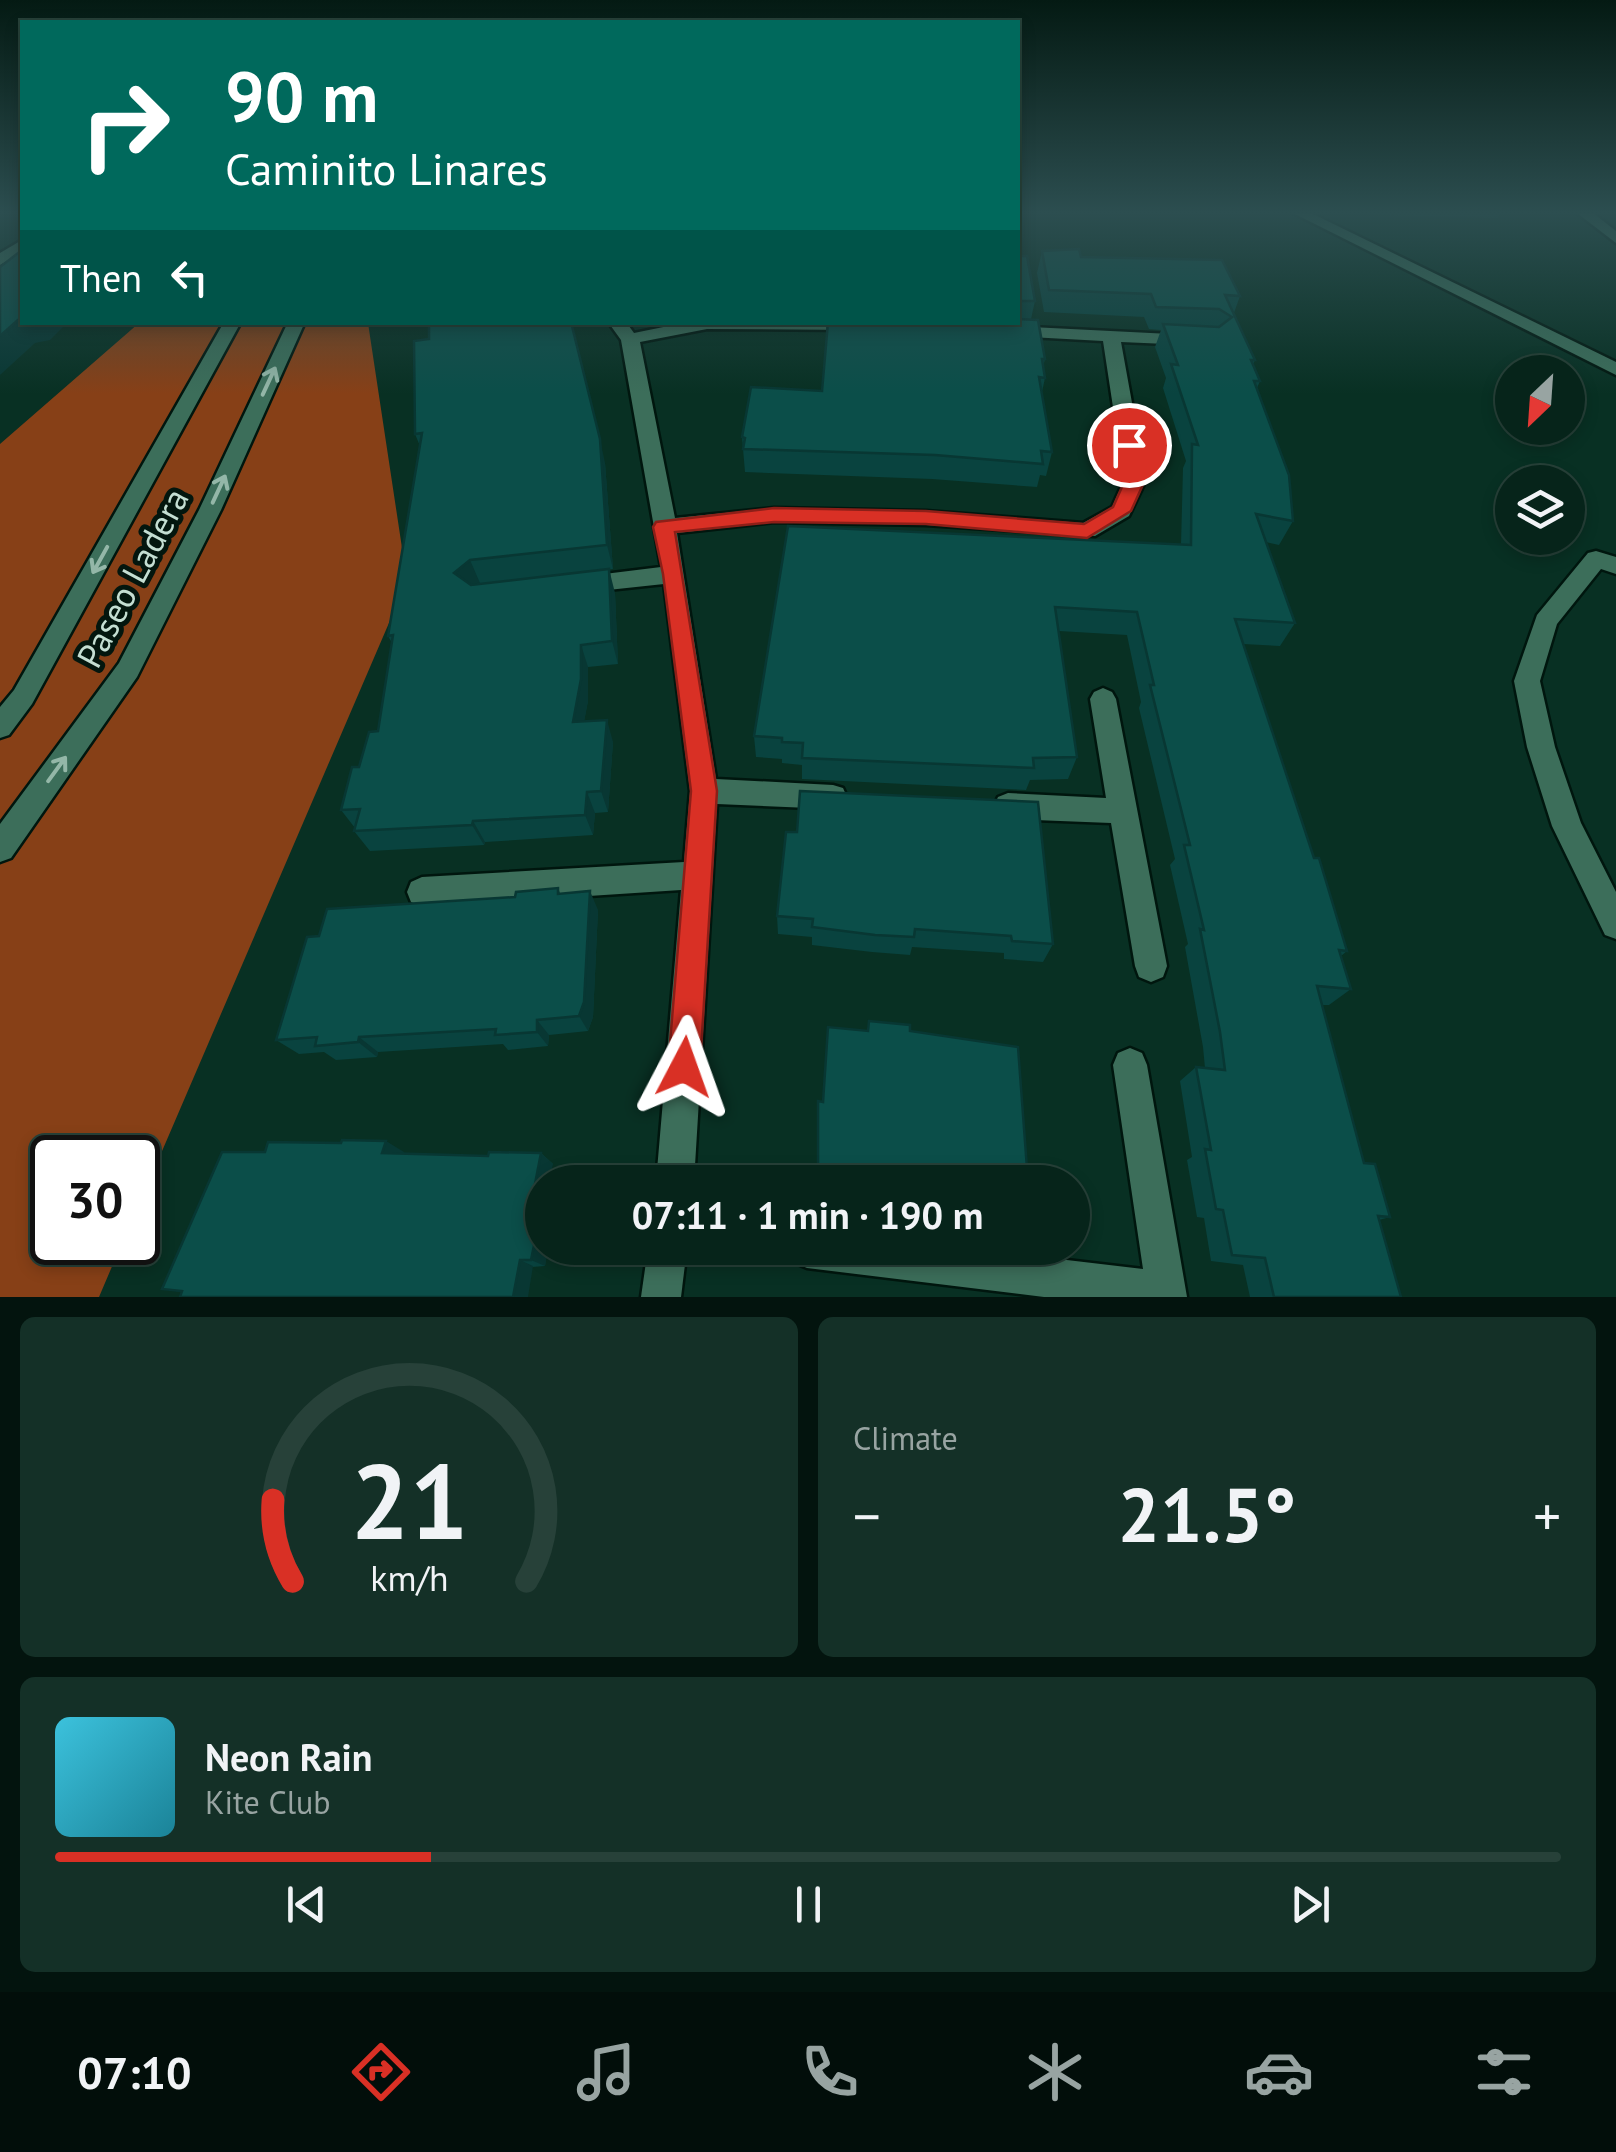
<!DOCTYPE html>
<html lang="en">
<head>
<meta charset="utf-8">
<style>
  body { margin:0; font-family:"PT Sans",sans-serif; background:#143027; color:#f1f3f6; height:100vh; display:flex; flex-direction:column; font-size:38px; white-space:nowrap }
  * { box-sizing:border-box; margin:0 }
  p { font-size:32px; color:#98a4a2 }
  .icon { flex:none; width:55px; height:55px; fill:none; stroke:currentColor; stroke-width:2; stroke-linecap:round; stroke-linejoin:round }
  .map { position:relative; height:1297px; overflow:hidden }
  .side { display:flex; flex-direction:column; gap:20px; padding:20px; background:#03140e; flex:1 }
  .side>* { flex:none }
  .hud { position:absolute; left:20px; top:20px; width:1000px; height:305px; border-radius:0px; box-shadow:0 5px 15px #0003,0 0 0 2px #274139; background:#00695c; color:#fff; overflow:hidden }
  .needle { width:65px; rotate:205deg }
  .fabs { position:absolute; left:1495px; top:355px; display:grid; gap:20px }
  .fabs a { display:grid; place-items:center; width:90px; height:90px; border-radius:50%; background:#06241a; box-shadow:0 5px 15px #0003,0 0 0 2px #274139; font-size:50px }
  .speed { position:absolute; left:30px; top:1135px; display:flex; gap:20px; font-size:50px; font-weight:700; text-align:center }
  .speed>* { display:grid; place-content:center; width:130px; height:130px; border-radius:50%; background:#06241a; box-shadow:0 5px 15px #0003,0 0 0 2px #274139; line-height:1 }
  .speed .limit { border:5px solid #111; border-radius:15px; background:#fff; color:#111 }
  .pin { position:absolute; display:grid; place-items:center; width:85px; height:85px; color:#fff; margin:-42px; border:5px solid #fff; border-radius:50%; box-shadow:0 2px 10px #0007 }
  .me { position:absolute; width:110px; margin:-55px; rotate:4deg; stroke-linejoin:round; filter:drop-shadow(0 0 8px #0008) }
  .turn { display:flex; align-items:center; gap:35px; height:210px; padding:0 40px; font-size:45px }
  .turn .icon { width:130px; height:130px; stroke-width:2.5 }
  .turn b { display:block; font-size:70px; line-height:85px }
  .then { display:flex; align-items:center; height:95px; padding:0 40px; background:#0003; gap:20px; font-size:38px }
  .big { font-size:75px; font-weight:800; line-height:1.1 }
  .side .card { flex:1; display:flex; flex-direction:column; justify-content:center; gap:15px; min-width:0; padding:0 35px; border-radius:15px; background:#143027 }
  .side .dial { align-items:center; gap:0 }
  .dial svg { height:260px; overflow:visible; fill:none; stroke:#274139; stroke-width:7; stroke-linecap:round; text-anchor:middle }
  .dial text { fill:#f1f3f6; stroke:none }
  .song { display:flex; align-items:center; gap:30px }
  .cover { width:120px; height:120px; border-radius:15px; background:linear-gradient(135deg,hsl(190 70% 55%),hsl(190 70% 35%)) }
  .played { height:10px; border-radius:5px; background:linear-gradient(90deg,#d93025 25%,#274139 25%) }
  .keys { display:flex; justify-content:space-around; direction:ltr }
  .heat { display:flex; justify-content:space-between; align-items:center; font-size:55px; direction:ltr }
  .side .tiles { flex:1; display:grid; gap:20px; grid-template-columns:1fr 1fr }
  .card:last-child { grid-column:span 2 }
  .trip { position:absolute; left:525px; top:1165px; width:565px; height:100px; border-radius:50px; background:#06241a; box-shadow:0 5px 15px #0003,0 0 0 2px #274139; font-weight:800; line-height:100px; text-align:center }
  .tabs { display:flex; height:160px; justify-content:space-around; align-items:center; background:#020e0a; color:#98a4a2 }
  .tabs .icon { width:70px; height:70px }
  .tabs .selected { color:#d93025 }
  .tabs b { font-size:45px; color:#f1f3f6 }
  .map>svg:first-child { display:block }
</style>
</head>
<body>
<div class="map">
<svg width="1616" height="1297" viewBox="0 0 1616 1297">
  <rect width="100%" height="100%" fill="#083023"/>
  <!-- forest -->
  <path fill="#874017" d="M139,323H368L407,581L138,1207V1158H52V1242L122,1243L99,1297H0V444Z"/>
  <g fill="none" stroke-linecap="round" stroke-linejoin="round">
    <!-- lane casing -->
    <g stroke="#00160e" stroke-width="5">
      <g id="lane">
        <path d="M1293,213H1311L1616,362V375Z"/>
        <path d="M1577,213H1593L1616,231V243Z"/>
        <path d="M1596,551L1616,557V574L1601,569L1557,624L1540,681L1555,747L1581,823L1616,892V939L1605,935L1552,826L1527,747L1514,681L1537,615L1588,553Z"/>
      </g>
    </g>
    <!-- street casing -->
    <g stroke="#00160e" stroke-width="5">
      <g id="street">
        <path d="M22,240V252L0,265V253Z"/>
        <path d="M608,322H626L634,333L688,322L869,325L860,330L707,329L640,342L675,518L774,508L926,511L1083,523L1112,507L1124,480L1103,341L1010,336L1001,331L1010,326L1190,335L1199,340L1190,345L1121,342L1146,480L1129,516L1095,536L926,525L774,522L677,533L716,779L833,785L843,788L847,797L843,806L833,809L717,804L694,1182H656L681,890L422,907L411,902L407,892L411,882L422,877L684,862L690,791L664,584L580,593L568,585L580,577L661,567L621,340Z"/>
        <path d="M1103,688L1112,692L1116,699L1167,966L1163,977L1151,982L1139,977L1135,966L1111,823L1008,819L998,815L994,806L998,797L1008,793L1106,798L1090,699L1094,692Z"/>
        <path d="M1130,1048L1142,1053L1147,1065L1187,1297H1044L807,1268L793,1262L788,1248H965L1143,1269L1113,1065L1118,1053Z"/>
        <path d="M648,1248H687L681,1297H641Z"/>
      </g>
    </g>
    <!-- secondary casing -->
    <g stroke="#00160e" stroke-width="5">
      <g id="secondary">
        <path d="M224,322H241L32,704L9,735L0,738V707L14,690Z"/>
        <path d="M288,322H305L221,510L137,677L11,858L0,862V824L119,663L199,510Z"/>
      </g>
    </g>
    <!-- lane -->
    <use href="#lane" fill="#3c6e5a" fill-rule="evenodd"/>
    <!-- street -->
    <use href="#street" fill="#3c6e5a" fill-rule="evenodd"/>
    <!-- secondary -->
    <use href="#secondary" fill="#3c6e5a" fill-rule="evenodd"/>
  </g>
  <!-- wall -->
  <g fill="#09433f">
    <path d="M1347,213H1500L1498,218L1349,214Z"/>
    <path d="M1042,251L1081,257L1240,296L1234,313L1255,360L1253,365L1260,381L1257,388L1293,521L1279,545L1266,542L1295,623L1280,646L1243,644L1314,858L1347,951L1341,956L1351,989L1329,1005H1322L1364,1163L1390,1217L1379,1220L1401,1297H1250L1243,1265L1211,1261L1204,1218L1197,1217L1187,1160L1192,1157L1180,1081L1196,1067L1205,1068L1203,1047L1185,947L1188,944L1170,865L1175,859L1139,708L1141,702L1127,635L1059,631L1077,757L1068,779L1030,780L1026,790L802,779V765L782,763V759L756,757L754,736L1181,545L1183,468L1186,461L1163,388L1166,378L1155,347L1161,330L1149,329L1144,317L1044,312L1037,273Z"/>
    <path d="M1018,256L1035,301L1031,319L1045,359L1043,367L1045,378L1042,392L1052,452L1046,476L1040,475L1037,487L932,479L745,472L742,437L822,391L827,342L826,322H1018Z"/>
    <path d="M414,341L605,463L613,569L478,585L615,593L618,664L588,667V701L584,721L613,742L608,812L595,813L593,835L485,842L484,845L370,851L354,831L355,828L341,810L359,767L378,731L392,643L388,636L420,446L415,434Z"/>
    <path d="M786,832L1053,944L1043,962L1004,959V953L912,947L910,955L872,952L812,945V937L778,934L777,916Z"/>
    <path d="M558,888L560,893L598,910L593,1017L588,1031L549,1035L548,1046L508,1050L503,1044L378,1052L377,1057L336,1060L324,1052L299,1054L276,1040L515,897Z"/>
    <path d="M386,1141L404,1154L488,1156L541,1153L553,1164L542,1182V1248H548L545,1266L182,1292L162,1289L341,1143Z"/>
  </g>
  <!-- shaded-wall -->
  <g fill="#083733">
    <path d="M22,319V322H68L50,340L35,343L0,375V336L18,320Z"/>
    <path d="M600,439L605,463L613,569L607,545Z"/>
    <path d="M470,560L480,583L464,596L454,573Z"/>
    <path d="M609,569L615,593L618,664L612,641Z"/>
    <path d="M581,645L588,667V701L580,744L573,722Z"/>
    <path d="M607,720L613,742L608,812L601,791Z"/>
    <path d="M587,792L595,813L593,835L585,815Z"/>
    <path d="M473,821L485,842L484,845L472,825Z"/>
    <path d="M590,891L598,910L593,1017L588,1031L579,1016Z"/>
    <path d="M537,1020L549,1035L548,1046L537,1032Z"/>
    <path d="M359,1037L378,1052L377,1057L358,1042Z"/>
    <path d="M386,1141L404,1152L401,1163L382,1153Z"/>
    <path d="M541,1153L553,1164L549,1182H542V1248H548L545,1266L531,1260L528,1220Z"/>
    <path d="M520,1260L533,1266L528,1297H513Z"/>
  </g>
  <!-- building -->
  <g fill="#0b4e49" stroke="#083733" stroke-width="2.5">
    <path d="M1079,249L1081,257L1222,260L1240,296L1225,295L1255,360H1251L1260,381H1254L1289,475L1293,521L1256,514L1295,623L1235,619L1314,858H1319L1347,951L1339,950L1351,989L1317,986L1364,1163L1375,1164L1390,1217L1378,1216L1401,1297H1274L1265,1258L1232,1255L1223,1210L1216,1209L1205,1149L1211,1150L1196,1067L1225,1070L1220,1032L1200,929L1204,930L1184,845H1190L1150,685H1154L1137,612L1055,607L1077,757L1033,758L1034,768L802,758L803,743L782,742V738L754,736L788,526L1191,545L1192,444L1198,445L1171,364L1178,365L1163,324L1219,327L1232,317L1219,309L1156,307L1151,294L1049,290L1042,251Z"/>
    <path d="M22,250V319L18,320L0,336V267Z"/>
    <path d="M1018,256H1027L1035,301H1018Z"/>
    <path d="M1018,319L1038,320L1045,359H1042L1045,378L1039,377L1052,452L1041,451L1043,464L935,455L743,449L745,438L742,437L751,387L822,391L828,322H1018Z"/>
    <path d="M429,322H571L600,439L607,545L470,560L454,573L471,585L609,569L612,641L581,645V679L573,722L607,720L601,791L587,792L585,815L473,821L472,825L354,831L360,809L341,810L352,767H359L369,732L378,731L393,635L388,636L422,433L415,434L414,341L429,339Z"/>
    <path d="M800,791L1038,802L1053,944L1012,941L1011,936L915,929L914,937L875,935L812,927L813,919L777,916L786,832H797Z"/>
    <path d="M558,888V894L590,891L584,1002L579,1016L537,1020V1032L495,1035L496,1029L359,1037L358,1042L315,1046L317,1037L276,1040L307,937L319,936L327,909L515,897L516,892Z"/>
    <path d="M869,1021L910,1025V1031L1018,1047L1028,1182H818V1101L823,1102L828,1027L868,1031Z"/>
    <path d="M342,1140L386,1141L382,1153L488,1156L489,1152L541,1153L528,1220L539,1221L531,1260H520L513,1297H180L182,1291L162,1289L222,1152H265L268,1142L341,1143Z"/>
  </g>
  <!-- one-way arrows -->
  <defs><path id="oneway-shaft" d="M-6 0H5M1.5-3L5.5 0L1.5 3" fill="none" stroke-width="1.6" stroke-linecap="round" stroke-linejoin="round" transform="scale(2.5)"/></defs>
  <g stroke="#94b7a8">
    <use href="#oneway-shaft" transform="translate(269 381) rotate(-65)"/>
    <use href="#oneway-shaft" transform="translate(219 489) rotate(-65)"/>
    <use href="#oneway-shaft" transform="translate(100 560) rotate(119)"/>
    <use href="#oneway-shaft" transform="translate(57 769) rotate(-54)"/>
  </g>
  <!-- sky -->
  <linearGradient id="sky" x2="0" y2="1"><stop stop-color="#041a13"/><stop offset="0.54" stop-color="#2c4e50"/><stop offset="1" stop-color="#2c4e50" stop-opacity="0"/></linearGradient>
  <rect width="1616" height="394" fill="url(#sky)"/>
  <!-- route -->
  <path fill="#d93025" stroke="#8d1f18" stroke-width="2.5" d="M1129,439L1138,445L1145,480L1131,511L1087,538L926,524L774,522L675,532L717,791L700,1067L695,1078L684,1083L673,1078L668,1067L691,791L663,574L653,527L656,522L774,508L926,511L1084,524L1113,507L1125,480L1120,445Z"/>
  <g text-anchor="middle" stroke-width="10" stroke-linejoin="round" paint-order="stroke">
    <!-- street labels -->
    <g font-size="35" fill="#c4ded2" stroke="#03160e">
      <text transform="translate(133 578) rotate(-62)" y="12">Paseo Ladera</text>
    </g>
  </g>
</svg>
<div class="fabs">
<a><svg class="needle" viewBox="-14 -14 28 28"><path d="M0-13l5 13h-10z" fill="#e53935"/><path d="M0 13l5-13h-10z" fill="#98a4a2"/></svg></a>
<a><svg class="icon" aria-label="layers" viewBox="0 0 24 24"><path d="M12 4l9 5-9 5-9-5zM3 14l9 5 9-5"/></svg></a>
</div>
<div class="speed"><div class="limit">30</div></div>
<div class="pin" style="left:1129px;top:445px;background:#d93025"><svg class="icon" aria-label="arrive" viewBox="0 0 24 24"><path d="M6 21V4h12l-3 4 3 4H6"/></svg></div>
<svg class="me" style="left:684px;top:1067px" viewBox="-20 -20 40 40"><path d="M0-17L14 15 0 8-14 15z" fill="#d93025" stroke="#fff" stroke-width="4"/></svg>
<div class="trip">07:11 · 1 min · 190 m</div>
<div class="hud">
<div class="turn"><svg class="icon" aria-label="right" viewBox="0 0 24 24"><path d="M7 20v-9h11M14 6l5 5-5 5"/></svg><div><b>90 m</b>Caminito Linares</div></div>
<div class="then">Then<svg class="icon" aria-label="left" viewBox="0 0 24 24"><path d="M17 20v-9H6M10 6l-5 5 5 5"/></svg></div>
</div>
</div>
<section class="side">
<div class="tiles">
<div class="card dial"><svg viewBox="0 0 100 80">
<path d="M14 69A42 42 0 1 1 86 69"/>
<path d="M14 69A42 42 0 0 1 8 44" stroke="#d93025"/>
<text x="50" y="56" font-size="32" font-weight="700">21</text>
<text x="50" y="72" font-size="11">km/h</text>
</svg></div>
<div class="card"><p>Climate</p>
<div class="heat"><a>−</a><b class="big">21.5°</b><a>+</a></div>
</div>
<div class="card">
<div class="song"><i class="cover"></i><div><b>Neon Rain</b><p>Kite Club</p></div></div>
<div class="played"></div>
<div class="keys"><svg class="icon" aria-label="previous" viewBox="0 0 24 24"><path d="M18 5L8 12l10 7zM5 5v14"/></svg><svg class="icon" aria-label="pause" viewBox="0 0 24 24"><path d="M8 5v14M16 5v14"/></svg><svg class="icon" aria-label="next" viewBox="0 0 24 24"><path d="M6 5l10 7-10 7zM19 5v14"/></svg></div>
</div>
</div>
</section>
<nav class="tabs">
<b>07:10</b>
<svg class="icon selected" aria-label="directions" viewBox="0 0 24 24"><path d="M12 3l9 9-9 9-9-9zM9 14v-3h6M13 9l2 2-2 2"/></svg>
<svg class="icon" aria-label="music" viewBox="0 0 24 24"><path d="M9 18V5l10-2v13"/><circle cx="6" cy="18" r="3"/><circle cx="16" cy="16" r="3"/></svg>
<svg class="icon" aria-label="phone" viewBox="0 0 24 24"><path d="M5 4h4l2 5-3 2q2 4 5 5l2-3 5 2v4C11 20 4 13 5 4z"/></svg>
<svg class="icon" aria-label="climate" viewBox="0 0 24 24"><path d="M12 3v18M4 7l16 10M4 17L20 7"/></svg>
<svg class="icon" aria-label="car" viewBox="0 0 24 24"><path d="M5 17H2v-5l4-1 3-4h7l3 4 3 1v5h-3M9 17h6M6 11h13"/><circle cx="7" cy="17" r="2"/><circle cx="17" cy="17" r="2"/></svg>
<svg class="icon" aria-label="filters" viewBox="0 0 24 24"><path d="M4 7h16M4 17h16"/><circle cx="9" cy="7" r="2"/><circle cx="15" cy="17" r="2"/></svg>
</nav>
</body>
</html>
